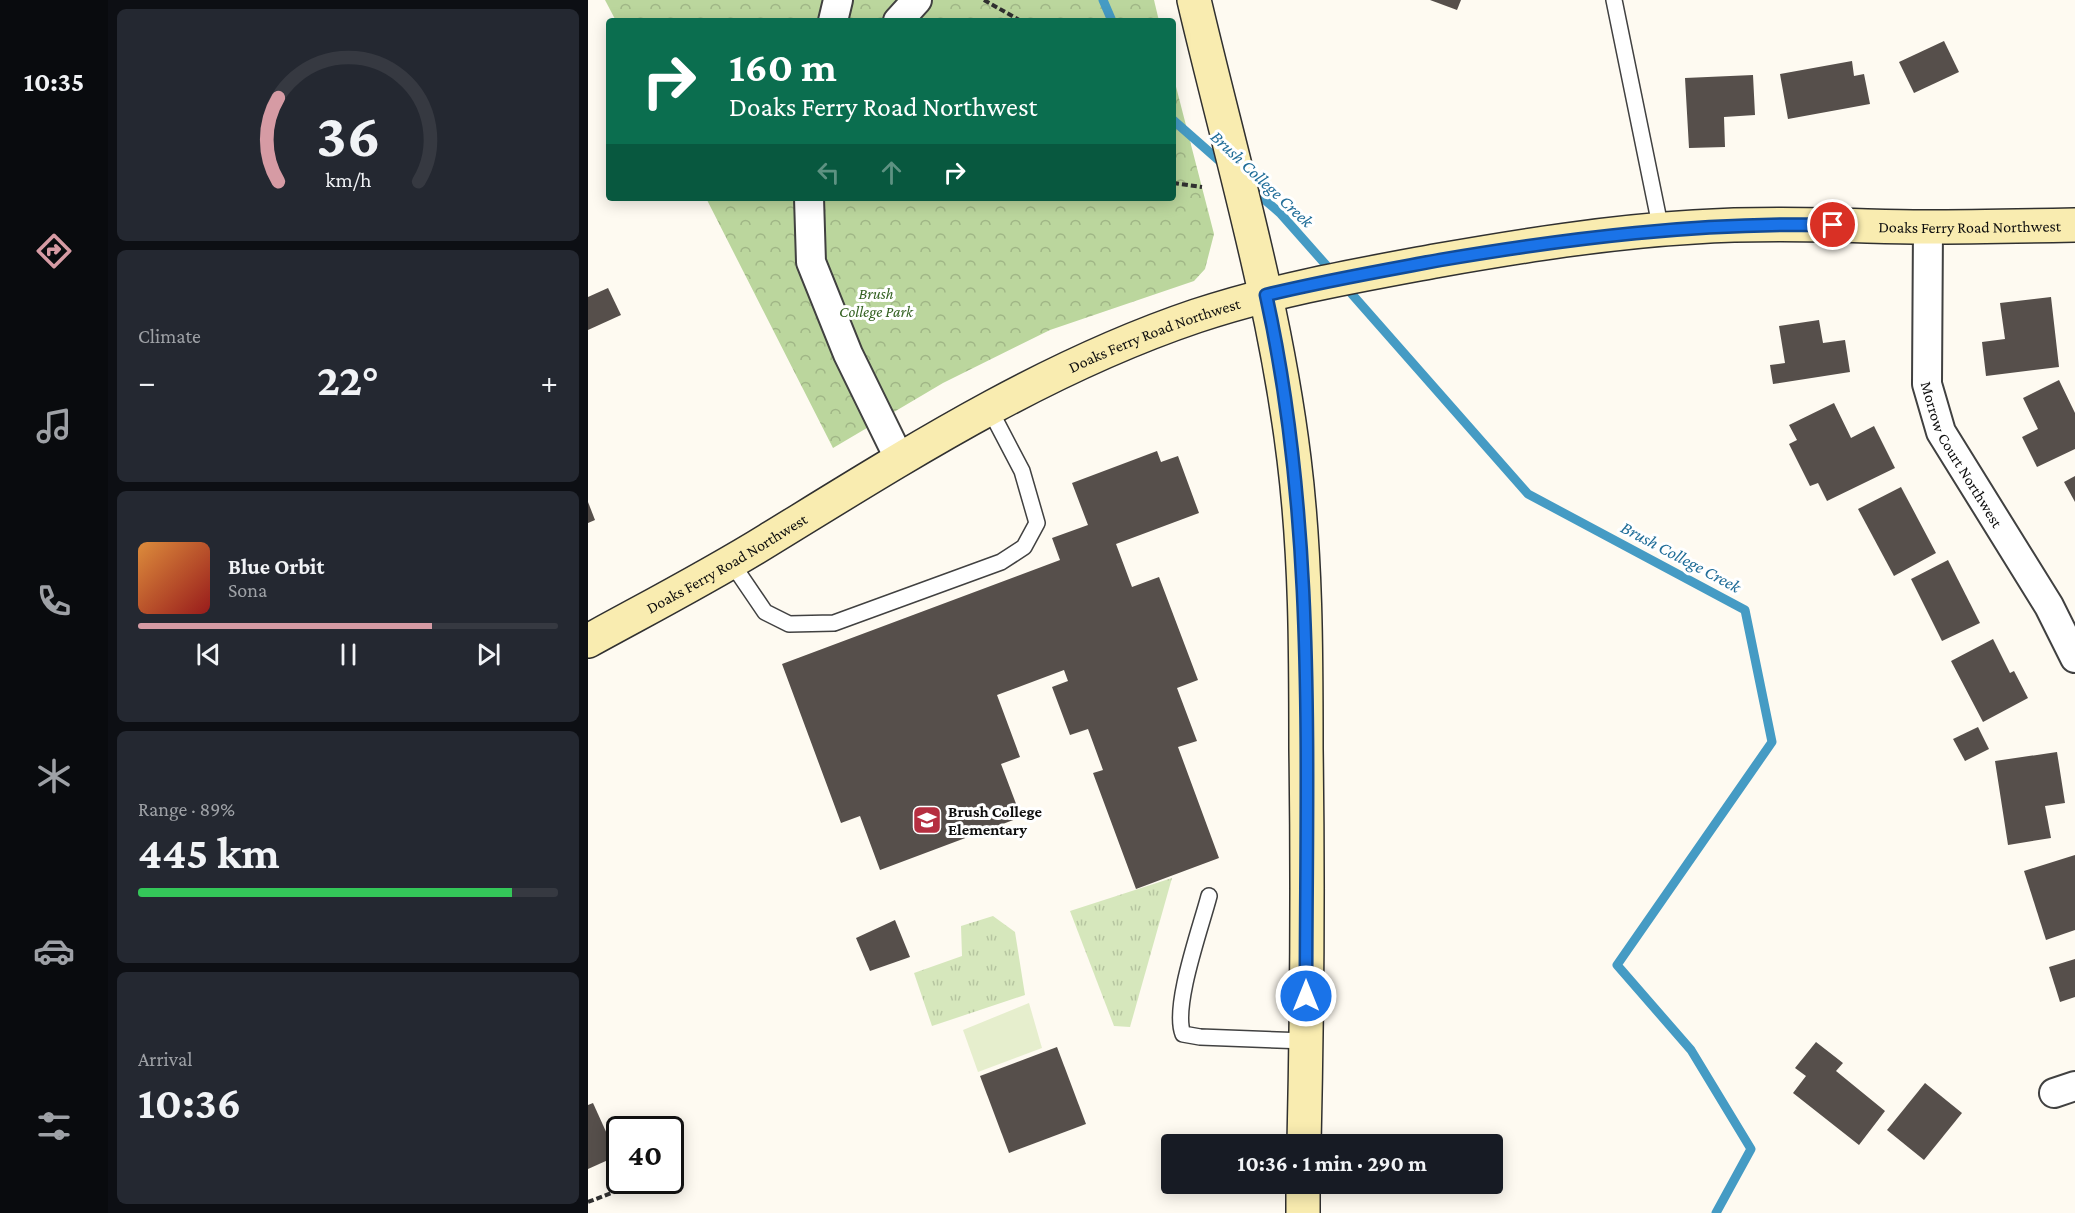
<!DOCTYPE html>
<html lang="en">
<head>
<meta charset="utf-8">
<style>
  body { margin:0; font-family:"Crimson Pro",serif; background:#242831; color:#f1f3f6; height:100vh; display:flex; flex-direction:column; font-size:22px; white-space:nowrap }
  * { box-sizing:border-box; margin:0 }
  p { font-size:20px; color:#9ea1a6 }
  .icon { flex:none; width:33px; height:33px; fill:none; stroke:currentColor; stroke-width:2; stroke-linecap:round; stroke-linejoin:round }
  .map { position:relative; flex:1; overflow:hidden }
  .details { display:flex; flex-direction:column; gap:9px; padding:9px; background:#0d0f14; width:480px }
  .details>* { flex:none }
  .hud { position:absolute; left:18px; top:18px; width:570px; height:183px; border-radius:6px; box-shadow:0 3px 15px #0003; background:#0b6e4f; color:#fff; overflow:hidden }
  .speed { position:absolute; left:18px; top:1116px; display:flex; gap:12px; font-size:30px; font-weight:700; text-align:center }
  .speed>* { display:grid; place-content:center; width:78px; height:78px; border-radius:50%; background:#171b24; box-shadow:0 3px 15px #0003; line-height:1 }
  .speed .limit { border:3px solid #111; border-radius:9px; background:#fff; color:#111 }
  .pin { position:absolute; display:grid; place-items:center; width:51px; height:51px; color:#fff; margin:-26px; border:3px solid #fff; border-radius:50%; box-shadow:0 2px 6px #0007 }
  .me { position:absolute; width:66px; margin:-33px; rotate:0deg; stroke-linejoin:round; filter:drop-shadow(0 0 4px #0008) }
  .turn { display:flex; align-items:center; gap:21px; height:126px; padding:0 24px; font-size:27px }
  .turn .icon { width:78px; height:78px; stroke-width:2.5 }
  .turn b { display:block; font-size:42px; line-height:51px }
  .lanes { display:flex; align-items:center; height:57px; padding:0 24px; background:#0003; justify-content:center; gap:30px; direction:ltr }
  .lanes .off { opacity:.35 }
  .big { font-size:45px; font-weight:700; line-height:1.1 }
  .details .tile { flex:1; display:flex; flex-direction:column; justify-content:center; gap:9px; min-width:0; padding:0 21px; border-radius:9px; background:#242831 }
  .details .dial { align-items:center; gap:0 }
  .dial svg { height:156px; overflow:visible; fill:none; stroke:#363941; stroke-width:7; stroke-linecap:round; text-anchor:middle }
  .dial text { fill:#f1f3f6; stroke:none }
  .song { display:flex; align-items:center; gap:18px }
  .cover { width:72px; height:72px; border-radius:9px; background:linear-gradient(135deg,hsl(30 70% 55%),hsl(0 70% 35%)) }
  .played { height:6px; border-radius:3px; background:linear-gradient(90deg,#d69ba4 70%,#363941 70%) }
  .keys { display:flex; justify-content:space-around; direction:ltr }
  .heat { display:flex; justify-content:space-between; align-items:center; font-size:33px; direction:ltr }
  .charge { height:9px; border-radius:4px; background:linear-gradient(90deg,#34c759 89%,#363941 0) }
  .trip { position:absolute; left:573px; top:1134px; width:342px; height:60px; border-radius:6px; background:#171b24; box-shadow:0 3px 15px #0003; font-weight:700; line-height:60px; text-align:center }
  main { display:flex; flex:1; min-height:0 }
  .tabs { display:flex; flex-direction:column; width:108px; justify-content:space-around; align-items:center; background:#090b0e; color:#9ea1a6 }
  .tabs .icon { width:42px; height:42px }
  .tabs .on { color:#d69ba4 }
  .tabs b { font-size:27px; color:#f1f3f6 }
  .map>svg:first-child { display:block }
</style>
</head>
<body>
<main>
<nav class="tabs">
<b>10:35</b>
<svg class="icon on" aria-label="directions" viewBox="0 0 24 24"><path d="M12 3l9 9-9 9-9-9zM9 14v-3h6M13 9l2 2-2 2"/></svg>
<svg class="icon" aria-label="music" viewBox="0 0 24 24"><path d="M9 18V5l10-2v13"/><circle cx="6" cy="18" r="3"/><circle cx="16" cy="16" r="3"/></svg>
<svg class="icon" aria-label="phone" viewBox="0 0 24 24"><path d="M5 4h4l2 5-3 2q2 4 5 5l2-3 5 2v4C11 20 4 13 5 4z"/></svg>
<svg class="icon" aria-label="climate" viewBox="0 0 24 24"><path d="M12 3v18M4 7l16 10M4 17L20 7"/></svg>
<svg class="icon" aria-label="car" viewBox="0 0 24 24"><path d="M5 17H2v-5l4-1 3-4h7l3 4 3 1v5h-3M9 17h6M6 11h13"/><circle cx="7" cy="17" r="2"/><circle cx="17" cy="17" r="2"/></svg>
<svg class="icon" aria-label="filters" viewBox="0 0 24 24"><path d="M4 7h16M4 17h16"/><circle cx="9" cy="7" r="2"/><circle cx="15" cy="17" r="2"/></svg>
</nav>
<section class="details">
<div class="tile dial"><svg viewBox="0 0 100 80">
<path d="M14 69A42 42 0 1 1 86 69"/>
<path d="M14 69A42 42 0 0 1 14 26" stroke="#d69ba4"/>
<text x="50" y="56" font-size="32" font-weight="700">36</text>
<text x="50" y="72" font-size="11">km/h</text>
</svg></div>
<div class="tile"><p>Climate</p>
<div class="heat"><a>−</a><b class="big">22°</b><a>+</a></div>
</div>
<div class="tile">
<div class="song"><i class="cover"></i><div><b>Blue Orbit</b><p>Sona</p></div></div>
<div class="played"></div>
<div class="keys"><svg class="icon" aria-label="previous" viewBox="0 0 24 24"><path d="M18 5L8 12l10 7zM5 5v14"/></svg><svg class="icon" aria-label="pause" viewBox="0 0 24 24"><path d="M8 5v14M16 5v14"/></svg><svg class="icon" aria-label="next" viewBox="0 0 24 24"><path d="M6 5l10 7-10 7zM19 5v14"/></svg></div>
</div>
<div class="tile"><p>Range · 89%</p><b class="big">445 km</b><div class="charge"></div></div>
<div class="tile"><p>Arrival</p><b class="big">10:36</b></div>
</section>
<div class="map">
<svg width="1487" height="1213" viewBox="0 0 1487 1213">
  <defs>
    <pattern id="forest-crowns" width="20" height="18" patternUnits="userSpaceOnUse" patternTransform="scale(1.5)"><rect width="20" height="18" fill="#bbd69d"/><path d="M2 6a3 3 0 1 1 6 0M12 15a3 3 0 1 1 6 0" fill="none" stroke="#a0b686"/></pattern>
    <pattern id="park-tufts" width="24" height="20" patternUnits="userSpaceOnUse" patternTransform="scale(1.5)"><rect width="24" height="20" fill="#d6e7bc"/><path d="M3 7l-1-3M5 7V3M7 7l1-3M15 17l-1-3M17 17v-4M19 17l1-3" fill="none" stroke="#b6c5a0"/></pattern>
  </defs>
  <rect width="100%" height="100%" fill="#fefaf1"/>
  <!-- forest -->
  <g fill="url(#forest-crowns)">
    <path d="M17,0H566L571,21H28Z"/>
    <path d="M585,75L626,234L617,269L606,281L462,330L355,383L245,448L118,198H585Z"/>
  </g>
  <!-- park -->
  <g fill="url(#park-tufts)">
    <path d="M584,878L542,1027L526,1026L482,911Z"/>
    <path d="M405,916L427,932L437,995L344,1026L326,973L374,956L373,926Z"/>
  </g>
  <!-- pitch -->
  <path fill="#e6eecd" d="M441,1003L454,1048L390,1072L375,1030Z"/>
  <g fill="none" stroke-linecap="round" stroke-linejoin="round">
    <!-- stream -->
    <g stroke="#459bc4" stroke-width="9">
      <path d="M515,0L524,21"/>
      <path d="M585,120L635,164"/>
      <path d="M664,189L692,213L746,274"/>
      <path d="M755,284L940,494L1157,610L1184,742L1029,965L1103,1050L1163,1149L1128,1213"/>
    </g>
  </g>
  <!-- building -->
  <g fill="#564f4b">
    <path d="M842,0H873L869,10Z"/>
    <path d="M1356,41L1371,72L1326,93L1311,62Z"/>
    <path d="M1264,61L1266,76L1276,74L1282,104L1200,119L1192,74Z"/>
    <path d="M1165,75L1167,115L1136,117L1137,147L1101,148L1097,78Z"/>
    <path d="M20,288L33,315L0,330V297Z"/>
    <path d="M1463,297L1471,367L1398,376L1394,342L1417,339L1412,303Z"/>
    <path d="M1231,320L1235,343L1257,340L1262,372L1185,384L1182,365L1197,363L1191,326Z"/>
    <path d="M1471,380L1487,413V449L1449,467L1434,437L1450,429L1435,398Z"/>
    <path d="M1246,403L1263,438L1286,426L1307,468L1239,501L1230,483L1222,486L1201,444L1209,440L1201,425Z"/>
    <path d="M569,451L573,462L590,456L611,513L528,544L544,587L571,577L610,680L589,688L609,741L590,747L631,858L548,889L505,773L515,770L500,729L482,735L464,687L480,681L476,670L409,695L432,757L413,764L433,817L292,870L272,816L253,823L194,664L472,560L464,538L500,525L484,483Z"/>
    <path d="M1487,476V502L1476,482Z"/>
    <path d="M1313,487L1348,553L1306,576L1270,509Z"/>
    <path d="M0,502L7,520L0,523Z"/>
    <path d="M1360,560L1392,623L1354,641L1323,579Z"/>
    <path d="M1405,639L1422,673L1426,671L1440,698L1395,722L1363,661Z"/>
    <path d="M1390,727L1401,749L1377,761L1365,739Z"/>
    <path d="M1469,752L1477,803L1457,806L1463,838L1420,845L1407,761Z"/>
    <path d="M1487,855V930L1458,940L1436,871Z"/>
    <path d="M307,920L322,957L282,971L268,938Z"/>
    <path d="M1487,959V997L1472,1002L1461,967Z"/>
    <path d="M1228,1042L1255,1063L1248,1071L1297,1111L1271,1145L1205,1093L1218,1076L1207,1068Z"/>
    <path d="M469,1047L498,1124L421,1153L392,1076Z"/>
    <path d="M1337,1083L1374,1113L1336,1160L1299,1130Z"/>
    <path d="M5,1103L29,1156L0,1169V1105Z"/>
  </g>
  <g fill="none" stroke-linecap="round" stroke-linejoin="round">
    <!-- lane casing -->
    <g stroke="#414141" stroke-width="18">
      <g id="lane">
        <path d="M1026,0L1073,230"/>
        <path d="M143,562L177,612L201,624L246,623L413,562L436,547L449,523L434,471L401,408"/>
        <path d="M621,896C613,927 584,1007 595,1034L612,1037L718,1041"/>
      </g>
    </g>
    <!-- street casing -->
    <g stroke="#414141" stroke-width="32">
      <g id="street">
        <path d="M245,21L250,0"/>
        <path d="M310,21L329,0"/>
        <path d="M221,198L223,262L260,354L311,458"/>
        <path id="s1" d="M1340,227L1339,384L1353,432L1461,606L1487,658"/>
        <path d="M1466,1093L1487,1086"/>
      </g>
    </g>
    <!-- secondary casing -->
    <g stroke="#303030" stroke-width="36">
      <g id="secondary">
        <path d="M606,0C642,153 687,303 706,459C718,556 718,652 718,749C720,881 719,1013 716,1144"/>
        <path id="s2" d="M0,641C60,608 122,576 180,540C317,456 454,368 608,316C686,290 766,276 847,261C933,246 1019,232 1106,227C1183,222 1260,226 1336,227C1386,227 1437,226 1487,225"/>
        <path d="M715,1213V1184"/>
      </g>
    </g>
    <!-- path -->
    <g stroke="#303030" stroke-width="4" stroke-dasharray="6 3" stroke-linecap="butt">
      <path d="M396,0L433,21"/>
      <path d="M585,183L614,187"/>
      <path d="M82,1171L93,1167"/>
      <path d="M0,1202L57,1180"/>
    </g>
    <!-- lane -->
    <use href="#lane" stroke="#fff" stroke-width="15"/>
    <!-- street -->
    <use href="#street" stroke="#fff" stroke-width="28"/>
    <!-- secondary -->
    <use href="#secondary" stroke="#f9ecb0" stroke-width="33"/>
  </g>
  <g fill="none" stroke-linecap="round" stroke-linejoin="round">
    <!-- route casing -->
    <g stroke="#114b97" stroke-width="15">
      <path id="route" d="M718,996C718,761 729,525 678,295C735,281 793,271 852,260C982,238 1112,222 1245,225"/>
    </g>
    <!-- route -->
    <use href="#route" stroke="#1a73e8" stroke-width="10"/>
  </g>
  <!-- icons -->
  <defs>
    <g id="school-square" transform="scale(1.5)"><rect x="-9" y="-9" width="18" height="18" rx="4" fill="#b52f40" stroke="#fff"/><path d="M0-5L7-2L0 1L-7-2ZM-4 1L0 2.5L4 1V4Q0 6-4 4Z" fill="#fff"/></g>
  </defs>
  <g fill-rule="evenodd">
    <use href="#school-square" x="339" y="820"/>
  </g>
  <g text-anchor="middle" stroke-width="6" stroke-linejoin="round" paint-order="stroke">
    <!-- street labels -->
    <g font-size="16" fill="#0e0e0e" stroke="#fff">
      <text dy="6" stroke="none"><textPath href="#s2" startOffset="1473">Doaks Ferry Road Northwest</textPath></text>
      <text dy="6" stroke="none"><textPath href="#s2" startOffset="645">Doaks Ferry Road Northwest</textPath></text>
      <text dy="6" stroke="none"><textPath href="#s1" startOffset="236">Morrow Court Northwest</textPath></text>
      <text dy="6" stroke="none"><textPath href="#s2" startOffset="159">Doaks Ferry Road Northwest</textPath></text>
    </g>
    <!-- park labels -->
    <g font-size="16" font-style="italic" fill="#356223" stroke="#fff">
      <text x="288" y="299">Brush<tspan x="288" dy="18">College Park</tspan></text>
    </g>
    <!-- poi labels -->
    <g font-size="16" font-weight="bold" fill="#0e0e0e" stroke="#fff" text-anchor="start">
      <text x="360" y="817">Brush College<tspan x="360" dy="18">Elementary</tspan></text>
    </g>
    <!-- water labels -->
    <g font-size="18" font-style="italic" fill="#206d98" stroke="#fff">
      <text transform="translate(674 179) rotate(43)" y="6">Brush College Creek</text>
      <text transform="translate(1093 557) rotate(28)" y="6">Brush College Creek</text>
    </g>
  </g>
</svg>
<div class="speed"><div class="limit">40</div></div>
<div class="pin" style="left:1245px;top:225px;background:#d93025"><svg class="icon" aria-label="arrive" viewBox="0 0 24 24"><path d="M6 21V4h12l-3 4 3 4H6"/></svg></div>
<svg class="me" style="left:718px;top:996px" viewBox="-20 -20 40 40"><circle r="17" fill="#1a73e8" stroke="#fff" stroke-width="3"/><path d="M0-11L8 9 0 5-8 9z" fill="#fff"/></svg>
<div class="trip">10:36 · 1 min · 290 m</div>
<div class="hud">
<div class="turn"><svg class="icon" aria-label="right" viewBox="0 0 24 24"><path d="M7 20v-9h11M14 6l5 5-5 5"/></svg><div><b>160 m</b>Doaks Ferry Road Northwest</div></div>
<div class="lanes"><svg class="icon off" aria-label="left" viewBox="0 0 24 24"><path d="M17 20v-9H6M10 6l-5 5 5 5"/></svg><svg class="icon off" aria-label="ahead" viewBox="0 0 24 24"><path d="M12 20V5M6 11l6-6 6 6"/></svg><svg class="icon" aria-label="right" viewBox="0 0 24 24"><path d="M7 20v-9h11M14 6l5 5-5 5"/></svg></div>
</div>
</div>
</main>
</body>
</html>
